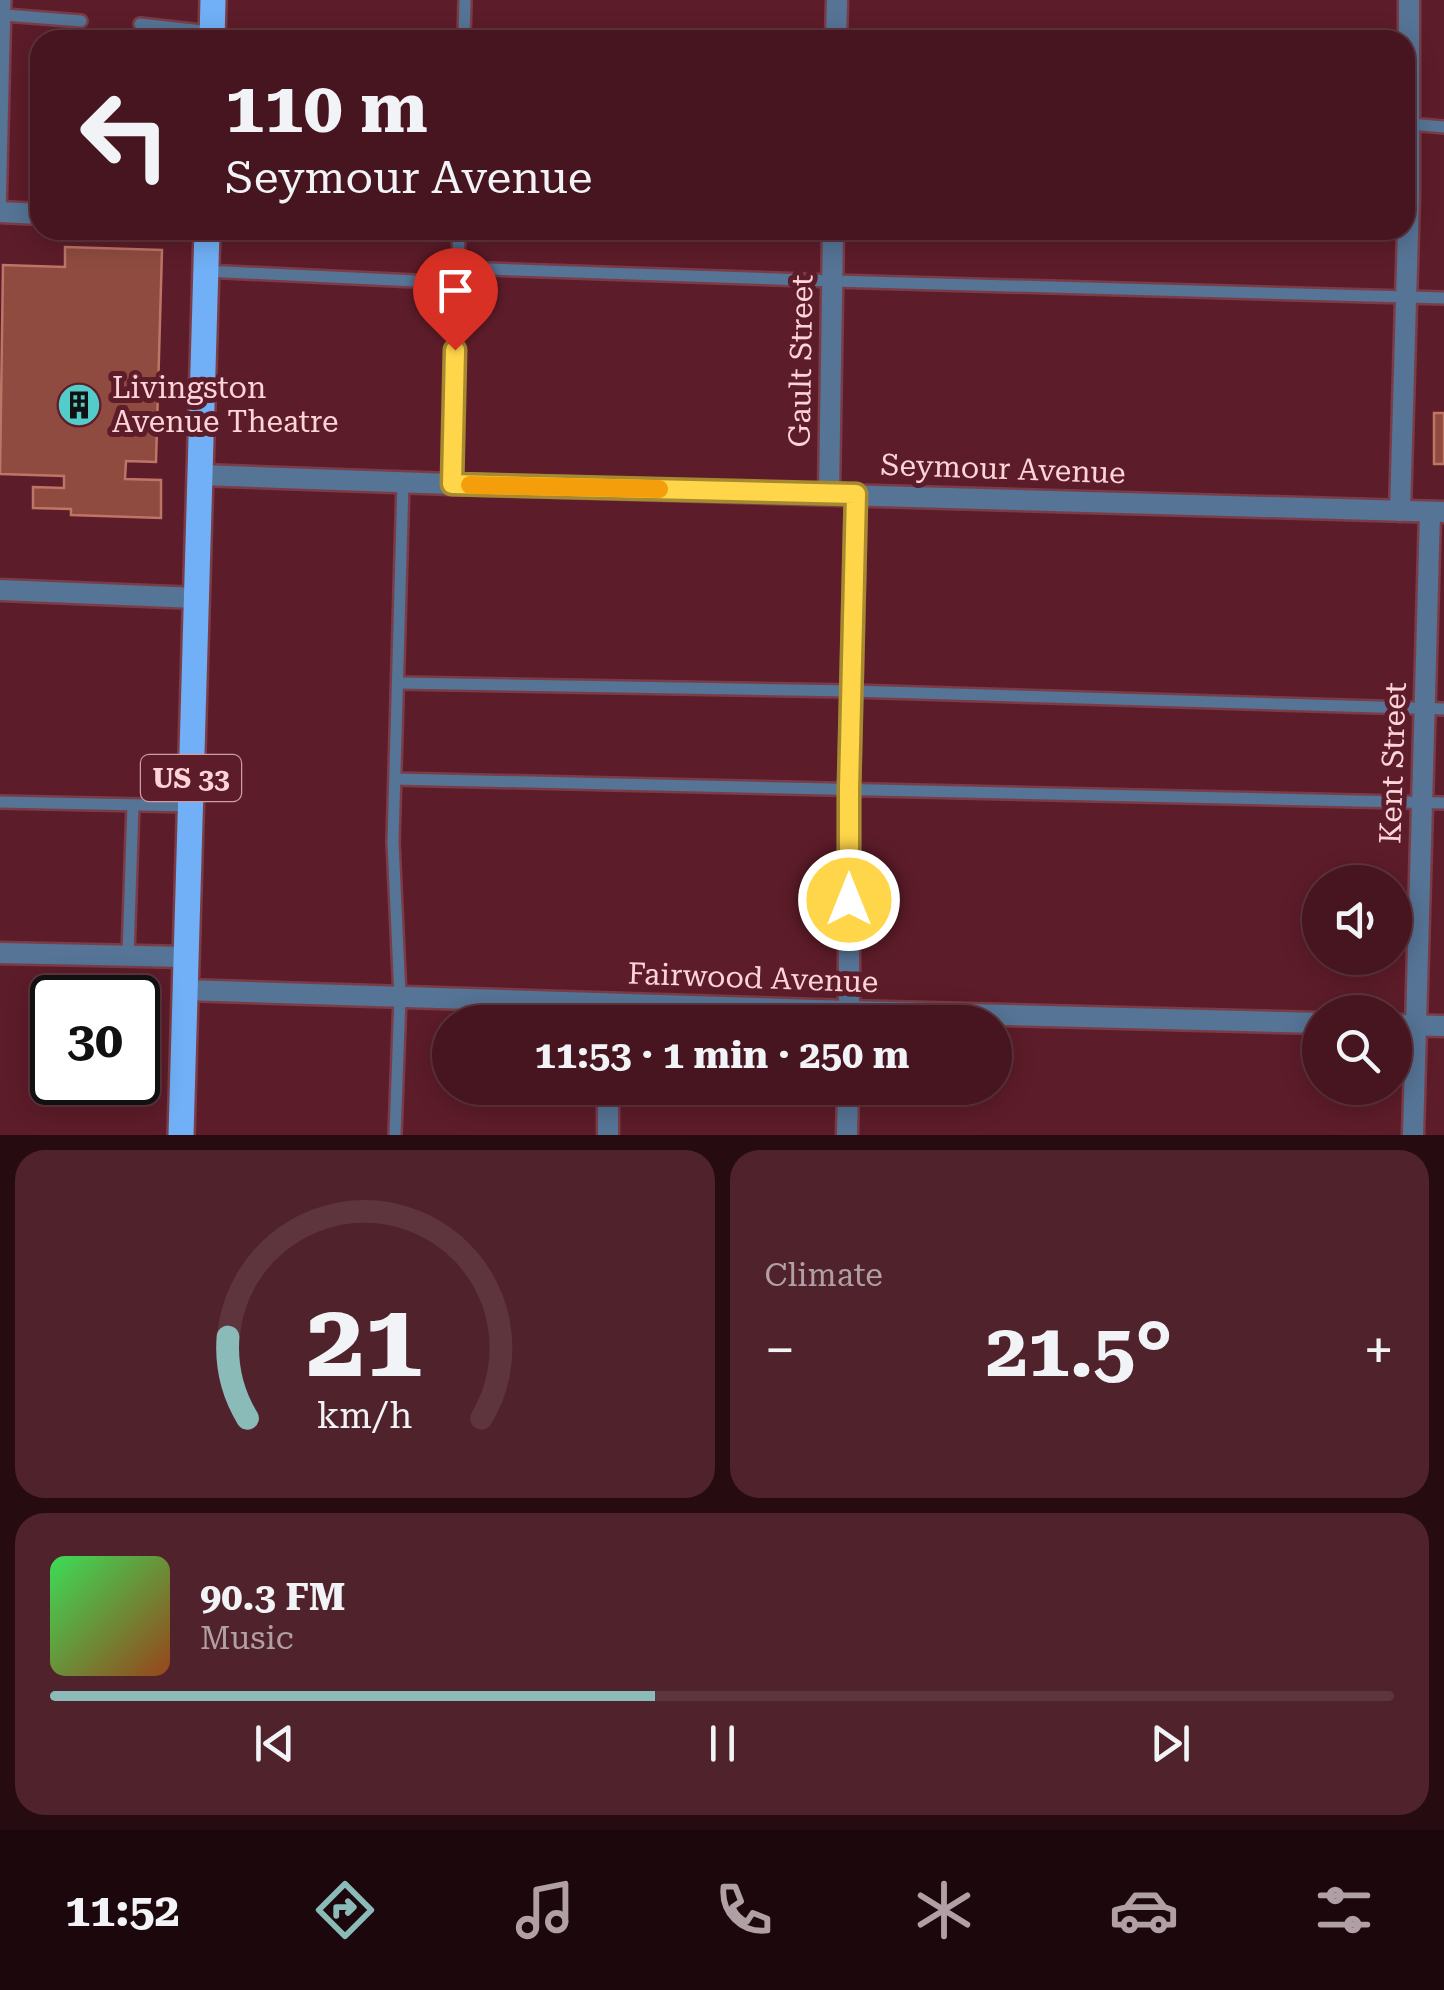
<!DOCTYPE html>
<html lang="en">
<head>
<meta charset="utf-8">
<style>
  body { margin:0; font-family:"Roboto Serif",serif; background:#50222c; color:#f1f3f6; height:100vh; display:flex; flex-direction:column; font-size:38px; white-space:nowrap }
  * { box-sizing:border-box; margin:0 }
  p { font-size:32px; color:#b09fa4 }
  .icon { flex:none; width:55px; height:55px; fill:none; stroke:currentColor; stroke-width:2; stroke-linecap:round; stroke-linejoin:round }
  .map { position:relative; height:1135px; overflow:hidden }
  .details { display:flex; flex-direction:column; gap:15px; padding:15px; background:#260c11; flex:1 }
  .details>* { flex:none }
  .hud { position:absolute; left:30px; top:30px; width:1385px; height:210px; border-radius:30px; box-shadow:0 5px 25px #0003,0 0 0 2px #5e343d; background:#46151f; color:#f1f3f6; overflow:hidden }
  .controls { position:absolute; left:1302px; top:865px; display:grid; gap:20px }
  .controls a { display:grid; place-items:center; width:110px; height:110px; border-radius:50%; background:#46151f; box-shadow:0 5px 25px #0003,0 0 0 2px #5e343d; font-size:50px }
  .speed { position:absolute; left:30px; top:975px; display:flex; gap:20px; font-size:50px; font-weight:700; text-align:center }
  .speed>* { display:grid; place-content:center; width:130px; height:130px; border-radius:50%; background:#46151f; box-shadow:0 5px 25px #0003,0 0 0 2px #5e343d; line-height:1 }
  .speed .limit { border:5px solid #111; border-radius:15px; background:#fff; color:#111 }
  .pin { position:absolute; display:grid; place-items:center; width:85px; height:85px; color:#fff; margin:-102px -42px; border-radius:50% 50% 50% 0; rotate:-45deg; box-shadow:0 0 10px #0007 }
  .pin .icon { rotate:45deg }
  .me { position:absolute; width:110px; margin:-55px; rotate:0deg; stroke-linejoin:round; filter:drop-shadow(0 0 8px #0008) }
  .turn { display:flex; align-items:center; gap:35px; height:210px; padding:0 30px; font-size:45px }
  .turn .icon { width:130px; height:130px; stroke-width:2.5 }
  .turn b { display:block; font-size:70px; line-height:85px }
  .big { font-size:75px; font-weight:700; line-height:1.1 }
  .details .tile { flex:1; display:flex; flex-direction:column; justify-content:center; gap:15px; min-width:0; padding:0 35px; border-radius:30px; background:#50222c }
  .details .dial { align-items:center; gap:0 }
  .dial svg { height:260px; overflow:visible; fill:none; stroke:#5e343d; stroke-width:7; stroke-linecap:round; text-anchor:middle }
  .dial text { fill:#f1f3f6; stroke:none }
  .song { display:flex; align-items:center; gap:30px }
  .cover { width:120px; height:120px; border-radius:15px; background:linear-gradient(135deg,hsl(130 70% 55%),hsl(20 70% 35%)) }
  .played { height:10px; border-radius:5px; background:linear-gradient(90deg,#8bbbb9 45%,#5e343d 45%) }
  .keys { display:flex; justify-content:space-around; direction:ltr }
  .heat { display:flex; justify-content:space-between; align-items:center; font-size:55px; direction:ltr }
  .details .tiles { flex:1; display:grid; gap:15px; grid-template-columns:1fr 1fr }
  .tile:last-child { grid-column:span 2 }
  .trip { position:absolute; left:432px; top:1005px; width:580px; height:100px; border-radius:50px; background:#46151f; box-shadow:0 5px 25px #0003,0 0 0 2px #5e343d; font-weight:700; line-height:100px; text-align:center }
  .tab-bar { display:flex; height:160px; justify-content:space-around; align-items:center; background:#1c080c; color:#b09fa4 }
  .tab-bar .icon { width:70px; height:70px }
  .tab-bar .on { color:#8bbbb9 }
  .tab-bar b { font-size:45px; color:#f1f3f6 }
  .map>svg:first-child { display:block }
</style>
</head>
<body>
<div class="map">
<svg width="1444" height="1135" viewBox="0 0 1444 1135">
  <rect width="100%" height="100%" fill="#5d1c29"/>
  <!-- building -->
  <g fill="#8f4b3f" stroke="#bd7566" stroke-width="2.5">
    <path d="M65,247L162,250L156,462L126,461L125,479L161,480V518L71,515V509L33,508V487L64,488V476L0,474L3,265L65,267Z"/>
    <rect x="1434" y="413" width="10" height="51"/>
  </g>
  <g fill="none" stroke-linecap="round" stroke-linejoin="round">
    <!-- service casing -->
    <g stroke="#7a3d48" stroke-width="16">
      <g id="service">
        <path d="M5,15L81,21"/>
        <path d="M140,24L211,32"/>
        <path d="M464,40L465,0"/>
        <path d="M1410,124L1444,127"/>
        <path d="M0,216L5,0"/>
        <path d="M458,268L833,281L1444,298"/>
        <path d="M205,271L457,283"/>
        <path d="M451,484L459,230"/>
        <path d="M398,683L851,691L1444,709"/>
        <path d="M395,779L1444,803"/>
        <path d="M0,802L190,806"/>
        <path d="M128,955L133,805"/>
        <path d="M395,1135L400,997L393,842L403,482"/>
      </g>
    </g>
    <!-- minor casing -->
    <g stroke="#7a3d48" stroke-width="25">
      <g id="minor">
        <path d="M836,40L837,0"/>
        <path d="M0,212L40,214"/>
        <path d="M200,475L451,484L1444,512"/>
        <path d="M829,494L833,230"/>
        <path d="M1400,511L1409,196V0"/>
        <path d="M0,590L197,598"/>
        <path d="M184,990L849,1011L1320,1023"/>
        <path d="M849,1022V788L856,494"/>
        <path d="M1395,1025L1444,1026"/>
        <path d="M608,1135V1088"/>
        <path d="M847,1135L848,1088"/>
        <path d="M1413,1135L1430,512"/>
      </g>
    </g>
    <!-- tertiary casing -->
    <g stroke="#7a3d48" stroke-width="25">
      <path id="tertiary" d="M0,953L186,957"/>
    </g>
    <!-- primary casing -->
    <g stroke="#7a3d48" stroke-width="30">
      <g id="primary">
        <path d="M212,40L213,0"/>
        <path d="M181,1135L207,230"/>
      </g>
    </g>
    <!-- service -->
    <use href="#service" stroke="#567496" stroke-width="11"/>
    <!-- minor -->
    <use href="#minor" stroke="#567496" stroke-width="20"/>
    <!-- tertiary -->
    <use href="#tertiary" stroke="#567496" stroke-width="20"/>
    <!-- primary -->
    <use href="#primary" stroke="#71b0f6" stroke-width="25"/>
  </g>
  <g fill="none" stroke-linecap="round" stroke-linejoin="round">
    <!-- route casing -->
    <g stroke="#a68a30" stroke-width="25">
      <path id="route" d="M455,350L452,484L856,494L849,788V900"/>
    </g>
    <!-- route -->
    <use href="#route" stroke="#ffd54a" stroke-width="18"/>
    <!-- slow -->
    <path stroke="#f59e0b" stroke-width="18" d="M470,485L659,489"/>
  </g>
  <!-- icons -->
  <defs>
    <g id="building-disc" transform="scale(2.25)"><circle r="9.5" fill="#53cdc9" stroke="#5d1c29"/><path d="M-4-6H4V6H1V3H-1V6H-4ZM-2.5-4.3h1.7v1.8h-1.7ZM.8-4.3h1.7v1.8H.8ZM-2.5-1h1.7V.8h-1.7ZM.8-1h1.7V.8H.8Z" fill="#111"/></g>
  </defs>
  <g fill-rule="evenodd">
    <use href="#building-disc" x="79" y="405"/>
  </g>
  <g text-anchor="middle" stroke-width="10" stroke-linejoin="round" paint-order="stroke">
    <!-- shield labels -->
    <rect fill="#5d1c29" stroke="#ce9da4" stroke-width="2.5" x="141" y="755" width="100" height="46" rx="8"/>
    <g font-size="28" font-weight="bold" fill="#fed4d8">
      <text x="191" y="788">US 33</text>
    </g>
    <!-- street labels -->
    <g font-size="30" fill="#fed4d8" stroke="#5d1c29">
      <text transform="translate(801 361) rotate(-89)" y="10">Gault Street</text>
      <text transform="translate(1003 469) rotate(2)" y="10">Seymour Avenue</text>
      <text transform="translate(1393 763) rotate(-88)" y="10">Kent Street</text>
      <text transform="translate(753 978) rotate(2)" y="10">Fairwood Avenue</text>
    </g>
    <!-- poi labels -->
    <g font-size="30" fill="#fed4d8" stroke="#5d1c29" text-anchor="start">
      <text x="112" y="398">Livingston<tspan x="112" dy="34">Avenue Theatre</tspan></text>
    </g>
  </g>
</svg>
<div class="controls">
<a><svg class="icon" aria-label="sound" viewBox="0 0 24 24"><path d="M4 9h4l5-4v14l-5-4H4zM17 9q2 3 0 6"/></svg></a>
<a><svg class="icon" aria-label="search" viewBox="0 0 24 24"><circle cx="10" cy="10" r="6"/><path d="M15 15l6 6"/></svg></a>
</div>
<div class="speed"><div class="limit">30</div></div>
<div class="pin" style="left:455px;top:350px;background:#d93025"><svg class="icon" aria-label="arrive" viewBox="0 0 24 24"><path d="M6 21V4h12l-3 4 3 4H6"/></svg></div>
<svg class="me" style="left:849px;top:900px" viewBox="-20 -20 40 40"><circle r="17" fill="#ffd54a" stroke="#fff" stroke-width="3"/><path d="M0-11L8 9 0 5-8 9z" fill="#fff"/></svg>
<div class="trip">11:53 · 1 min · 250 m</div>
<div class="hud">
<div class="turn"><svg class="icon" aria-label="left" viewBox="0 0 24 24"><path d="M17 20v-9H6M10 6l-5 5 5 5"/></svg><div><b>110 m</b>Seymour Avenue</div></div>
</div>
</div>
<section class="details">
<div class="tiles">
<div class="tile dial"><svg viewBox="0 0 100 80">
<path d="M14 69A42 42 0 1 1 86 69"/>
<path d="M14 69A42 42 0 0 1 8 44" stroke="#8bbbb9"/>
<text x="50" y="56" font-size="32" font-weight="700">21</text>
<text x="50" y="72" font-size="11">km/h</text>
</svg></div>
<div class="tile"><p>Climate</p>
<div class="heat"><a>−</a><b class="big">21.5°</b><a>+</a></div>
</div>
<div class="tile">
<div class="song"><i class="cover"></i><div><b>90.3 FM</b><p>Music</p></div></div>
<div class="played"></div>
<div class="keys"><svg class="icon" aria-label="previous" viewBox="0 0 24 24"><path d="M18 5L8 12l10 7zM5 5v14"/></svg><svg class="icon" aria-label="pause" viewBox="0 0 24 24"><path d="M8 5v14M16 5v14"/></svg><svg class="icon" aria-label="next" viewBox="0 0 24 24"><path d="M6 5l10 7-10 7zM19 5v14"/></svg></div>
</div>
</div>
</section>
<nav class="tab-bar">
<b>11:52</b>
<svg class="icon on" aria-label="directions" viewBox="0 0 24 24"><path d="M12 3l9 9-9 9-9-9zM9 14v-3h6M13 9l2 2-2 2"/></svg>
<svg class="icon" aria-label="music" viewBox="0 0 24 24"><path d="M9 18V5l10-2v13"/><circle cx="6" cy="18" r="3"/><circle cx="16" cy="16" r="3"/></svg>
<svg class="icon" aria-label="phone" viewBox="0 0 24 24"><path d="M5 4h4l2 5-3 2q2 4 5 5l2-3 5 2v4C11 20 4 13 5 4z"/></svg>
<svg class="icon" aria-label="climate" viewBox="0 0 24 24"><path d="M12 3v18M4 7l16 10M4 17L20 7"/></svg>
<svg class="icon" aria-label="car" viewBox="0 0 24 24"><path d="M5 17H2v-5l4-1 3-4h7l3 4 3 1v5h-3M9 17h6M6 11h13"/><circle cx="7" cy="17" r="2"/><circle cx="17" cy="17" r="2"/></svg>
<svg class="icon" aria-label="filters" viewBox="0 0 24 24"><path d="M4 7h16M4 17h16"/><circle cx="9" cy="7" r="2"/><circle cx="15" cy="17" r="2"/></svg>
</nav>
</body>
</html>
